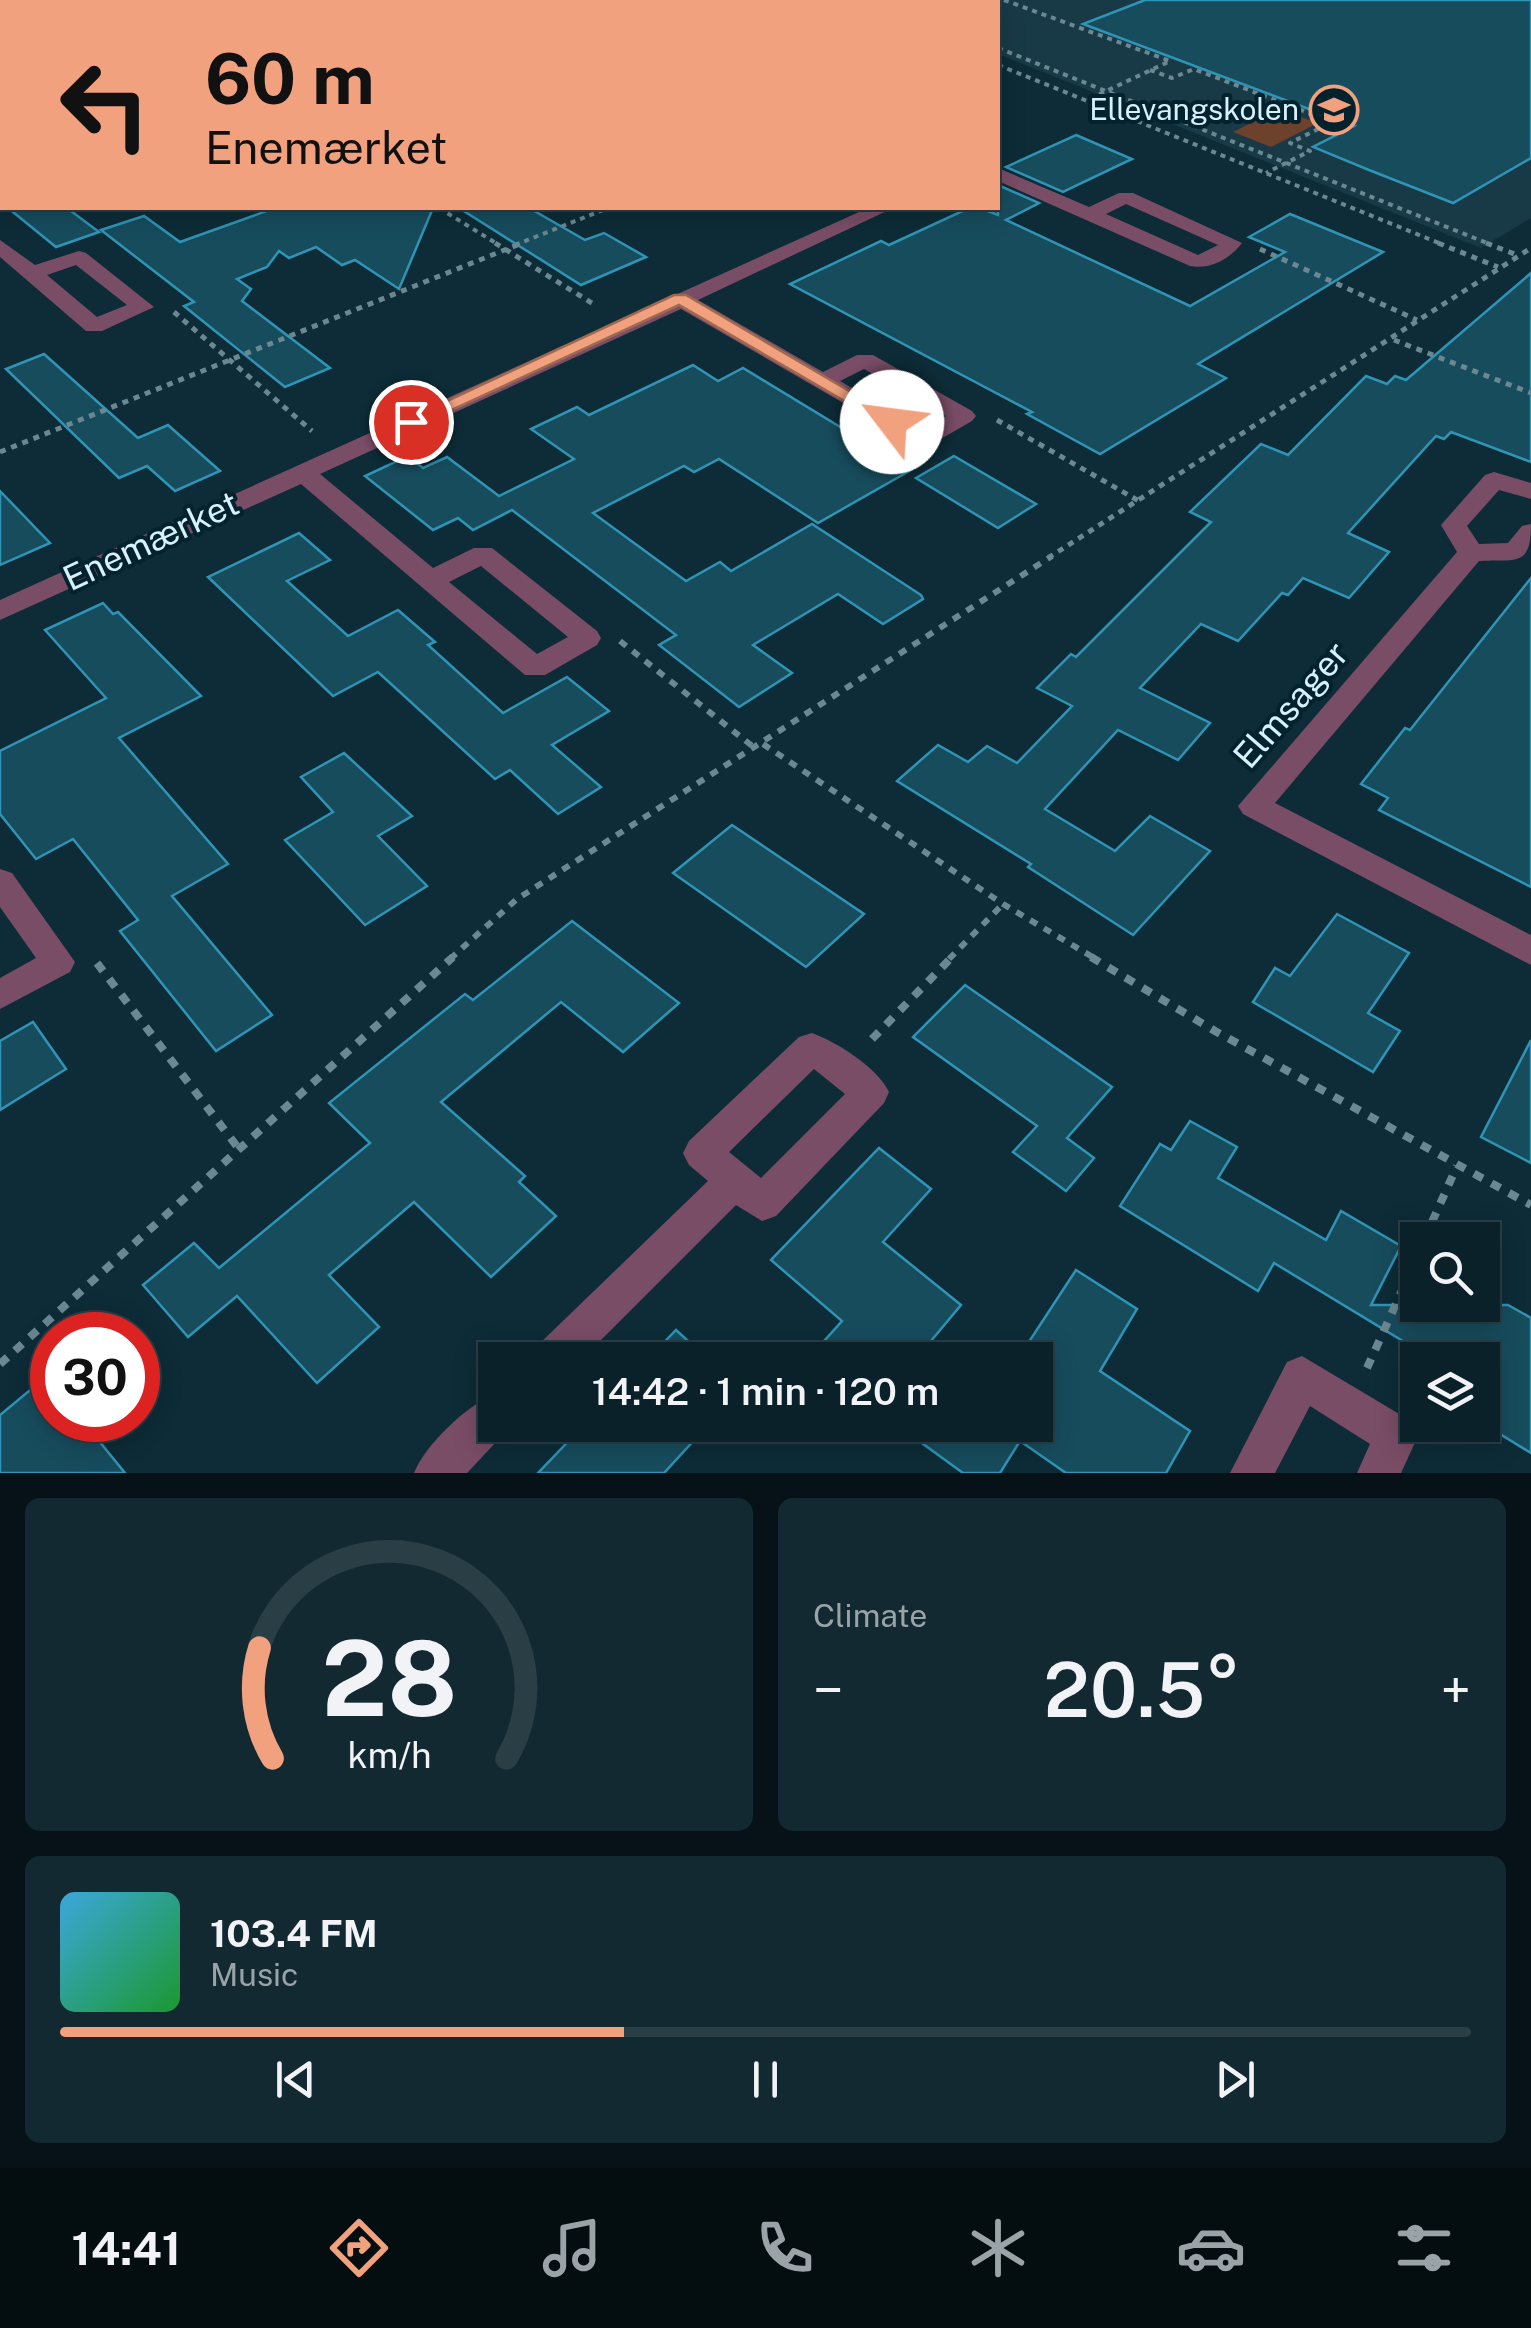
<!DOCTYPE html>
<html lang="en">
<head>
<meta charset="utf-8">
<style>
  body { margin:0; font-family:"Public Sans",sans-serif; background:#132931; color:#f1f3f6; height:100vh; display:flex; flex-direction:column; font-size:38px; white-space:nowrap }
  * { box-sizing:border-box; margin:0 }
  p { font-size:32px; color:#99a3a8 }
  .icon { flex:none; width:55px; height:55px; fill:none; stroke:currentColor; stroke-width:2; stroke-linecap:round; stroke-linejoin:round }
  .map { position:relative; height:1473px; overflow:hidden }
  .side { display:flex; flex-direction:column; gap:25px; padding:25px; background:#061217; flex:1 }
  .side>* { flex:none }
  .banner { position:absolute; left:0px; top:0px; width:1000px; height:210px; box-shadow:0 5px 25px #0003,0 0 0 2px #2a3e46; background:#f1a17d; color:#111; overflow:hidden }
  .fabs { position:absolute; left:1400px; top:1222px; display:grid; gap:20px }
  .fabs a { display:grid; place-items:center; width:100px; height:100px; border-radius:0px; background:#0a2129; box-shadow:0 5px 25px #0003,0 0 0 2px #2a3e46; font-size:50px }
  .speed { position:absolute; left:30px; top:1312px; display:flex; gap:20px; font-size:50px; font-weight:700; text-align:center }
  .speed>* { display:grid; place-content:center; width:130px; height:130px; border-radius:50%; background:#0a2129; box-shadow:0 5px 25px #0003,0 0 0 2px #2a3e46; line-height:1 }
  .speed .limit { border:15px solid #d22; background:#fff; color:#111 }
  .pin { position:absolute; display:grid; place-items:center; width:85px; height:85px; color:#fff; margin:-42px; border:5px solid #fff; border-radius:50%; box-shadow:0 2px 10px #0007 }
  .me { position:absolute; width:110px; margin:-55px; rotate:300deg; stroke-linejoin:round; filter:drop-shadow(0 0 8px #0008) }
  .turn { display:flex; align-items:center; gap:35px; height:210px; padding:0 40px; font-size:45px }
  .turn .icon { width:130px; height:130px; stroke-width:2.5 }
  .turn b { display:block; font-size:70px; line-height:85px }
  .big { font-size:75px; font-weight:600; line-height:1.1 }
  .side .card { flex:1; display:flex; flex-direction:column; justify-content:center; gap:15px; min-width:0; padding:0 35px; border-radius:15px; background:#132931 }
  .side .dial { align-items:center; gap:0 }
  .dial svg { height:260px; overflow:visible; fill:none; stroke:#2a3e46; stroke-width:7; stroke-linecap:round; text-anchor:middle }
  .dial text { fill:#f1f3f6; stroke:none }
  .song { display:flex; align-items:center; gap:30px }
  .cover { width:120px; height:120px; border-radius:15px; background:linear-gradient(135deg,hsl(200 70% 55%),hsl(130 70% 35%)) }
  .played { height:10px; border-radius:5px; background:linear-gradient(90deg,#f1a17d 40%,#2a3e46 40%) }
  .keys { display:flex; justify-content:space-around; direction:ltr }
  .heat { display:flex; justify-content:space-between; align-items:center; font-size:55px; direction:ltr }
  .side .tiles { flex:1; display:grid; gap:25px; grid-template-columns:1fr 1fr }
  .card:last-child { grid-column:span 2 }
  .trip { position:absolute; left:478px; top:1342px; width:575px; height:100px; border-radius:0px; background:#0a2129; box-shadow:0 5px 25px #0003,0 0 0 2px #2a3e46; font-weight:600; line-height:100px; text-align:center }
  .tab-bar { display:flex; height:160px; justify-content:space-around; align-items:center; background:#040d10; color:#99a3a8 }
  .tab-bar .icon { width:70px; height:70px }
  .tab-bar .on { color:#f1a17d }
  .tab-bar b { font-size:45px; color:#f1f3f6 }
  .map>svg:first-child { display:block }
</style>
</head>
<body>
<div class="map">
<svg width="1531" height="1473" viewBox="0 0 1531 1473">
  <rect width="100%" height="100%" fill="#0d2c37"/>
  <!-- built -->
  <path fill="#183a47" d="M863,0H1531V218L1481,248L998,54V2Z"/>
  <!-- green -->
  <path fill="#6e412d" d="M1278,109L1318,123L1271,147L1233,132Z"/>
  <!-- building -->
  <g fill="#174c5d" stroke="#2f94b5" stroke-width="2.5">
    <path d="M1145,0H1531V158L1453,203L1369,170L1313,147L1354,126L1083,24Z"/>
    <path d="M1076,135L1132,159L1063,192L1006,167Z"/>
    <path d="M998,185L1039,203L1006,220L1190,306L1285,252L1249,237L1290,214L1383,252L1198,364L1226,378L1100,454L1027,414L1032,412L790,284L881,241L889,245L969,208H980L998,215Z"/>
    <path d="M8,208H67L99,232L56,247Z"/>
    <path d="M275,208H433L399,289L355,260L342,265L316,247L289,258L279,251L267,267L237,279L251,289L242,301L330,368L285,387L184,306L194,302L101,230L144,216L180,242Z"/>
    <path d="M459,208H529L585,240L604,233L646,257L581,285Z"/>
    <path d="M1531,273V462L1451,432L1444,439L1436,436L1348,533L1389,552L1349,598L1303,578L1288,595L1282,593L1238,641L1201,624L1140,688L1210,723L1178,760L1118,730L1045,809L1115,851L1150,816L1210,851L1133,935L1028,867L1031,864L897,781L938,745L968,762L987,746L1017,763L1072,706L1037,688L1071,654L1076,657L1211,522L1190,512L1261,444L1288,455L1366,376L1387,384L1395,376L1406,380Z"/>
    <path d="M44,354L138,438L168,425L220,471L175,491L147,466L119,478L6,369Z"/>
    <path d="M693,365L718,381L743,368L911,470L818,523L719,459L694,472L684,466L593,513L686,581L720,562L731,571L812,524L921,595L923,599L883,624L838,594L753,645L792,673L739,707L659,645L676,635L512,510L473,530L458,518L433,530L365,476L408,456L423,468L447,457L499,496L574,459L531,429L577,407L589,415Z"/>
    <path d="M954,456L1036,504L998,528L916,478Z"/>
    <path d="M0,491L50,543L0,565Z"/>
    <path d="M299,533L330,560L287,581L348,636L398,610L435,642L428,645L503,713L567,677L609,711L552,745L601,787L558,814L510,770L495,779L378,672L333,696L208,577Z"/>
    <path d="M1531,578V887L1379,810L1388,798L1361,784L1405,728L1410,730Z"/>
    <path d="M103,603L113,614L118,612L201,696L119,738L228,864L172,896L272,1015L216,1051L120,931L138,920L73,839L36,859L0,814V751L106,698L45,630Z"/>
    <path d="M344,753L412,816L378,836L427,886L365,925L285,840L333,812L301,777Z"/>
    <path d="M732,825L864,914L806,967L673,873Z"/>
    <path d="M1337,914L1409,953L1368,1013L1400,1031L1373,1072L1253,1002L1275,968L1290,976Z"/>
    <path d="M572,921L679,1003L623,1052L561,1002L441,1102L525,1176L519,1182L556,1216L491,1277L414,1202L329,1275L379,1327L317,1383L237,1296L188,1337L143,1285L194,1243L219,1268L370,1143L329,1103L465,994L473,1000Z"/>
    <path d="M965,985L1112,1087L1067,1138L1094,1158L1066,1191L1013,1152L1037,1126L913,1037Z"/>
    <path d="M33,1022L66,1069L0,1110V1041Z"/>
    <path d="M1531,1040V1163L1481,1137Z"/>
    <path d="M1190,1121L1237,1147L1218,1178L1326,1240L1341,1211L1401,1246L1371,1305H1508L1531,1318V1453L1482,1423V1360H1423L1403,1348L1406,1343L1274,1263L1258,1291L1120,1206L1160,1144L1171,1150Z"/>
    <path d="M879,1148L931,1189L883,1242L961,1305L915,1360H807L842,1321L771,1260Z"/>
    <path d="M1076,1270L1137,1309L1100,1371L1190,1431L1166,1473H1066L1020,1441L1000,1473H963L897,1425H1035V1360H1017Z"/>
    <path d="M676,1330L709,1360H647Z"/>
    <path d="M52,1372V1420H82L125,1473H0V1415Z"/>
    <path d="M584,1425H708L664,1473H538Z"/>
  </g>
  <g fill="none" stroke-linecap="round" stroke-linejoin="round">
    <!-- path-far3 -->
    <g stroke="#6b8792" stroke-width="4" stroke-dasharray="5 5" stroke-linecap="butt">
      <path d="M827,0L833,2"/>
      <path d="M1004,0L1170,61L1087,100"/>
      <path d="M100,2L111,0"/>
      <path d="M913,2L920,0"/>
      <path d="M957,2L964,0"/>
      <path d="M998,48L1492,245"/>
      <path d="M998,65L1444,245"/>
      <path d="M1150,70L1172,78L1194,69L1332,122L1290,143L1310,151L1266,173"/>
      <path d="M439,208L499,245"/>
      <path d="M515,245L608,208"/>
    </g>
    <!-- path-far2 -->
    <g stroke="#6b8792" stroke-width="5" stroke-dasharray="6 6" stroke-linecap="butt">
      <path d="M495,243L595,305"/>
      <path d="M1438,243L1498,267"/>
      <path d="M1486,243L1517,255"/>
      <path d="M1260,249L1417,320"/>
      <path d="M174,312L312,431"/>
      <path d="M1394,340L1531,393"/>
      <path d="M997,420L1139,501"/>
      <path d="M0,452L522,243"/>
      <path d="M1048,558L1531,248"/>
    </g>
    <!-- path-far1 -->
    <g stroke="#6b8792" stroke-width="6" stroke-dasharray="8 8" stroke-linecap="butt">
      <path d="M620,641L756,749"/>
      <path d="M763,744L1003,904L1096,959"/>
      <path d="M450,959L517,899L1052,556"/>
      <path d="M949,959L1003,904"/>
    </g>
    <!-- path -->
    <g stroke="#6b8792" stroke-width="8" stroke-dasharray="10 10" stroke-linecap="butt">
      <path d="M1091,957L1215,1031L1531,1205"/>
      <path d="M97,963L239,1149"/>
      <path d="M872,1039L952,957"/>
      <path d="M1424,1240L1457,1166"/>
      <path d="M0,1364L453,957"/>
      <path d="M1367,1368L1418,1255"/>
    </g>
    <!-- street -->
    <g fill="#7a4d67" fill-rule="evenodd">
      <path d="M498,0H517L518,2H500Z"/>
      <path d="M606,0H638L639,2H605Z"/>
      <path d="M998,168L1089,207L1119,193H1133L1242,243C1230,259 1210,270 1190,266L998,181ZM1126,204L1218,245L1198,255L1106,214Z"/>
      <path d="M868,208H893L698,300L823,372L857,355H873L972,411L976,416L972,421L932,444H914L681,309L320,474L433,568L474,548H492L597,631L601,638L597,645L545,675H525L301,484L0,620V600ZM864,369L946,416L923,429L840,381ZM481,566L568,637L537,654L449,582Z"/>
      <path d="M0,240L35,265L79,251L86,253L154,307L102,331H86L0,257ZM76,265L127,305L97,317L47,275Z"/>
      <path d="M1494,472L1531,483V499L1499,490L1467,526L1479,544L1508,543L1522,526L1531,524C1531,568 1516,559 1479,561L1275,803L1531,935V965L1243,814L1238,806L1457,552L1441,525L1485,475Z"/>
      <path d="M0,869L12,873L75,962L70,972L0,1009V978L36,958L0,907Z"/>
      <path d="M812,1033C837,1042 878,1068 889,1092L884,1103L776,1216L762,1221L736,1205L581,1360H531L537,1346L708,1181L689,1165L683,1153L689,1141L799,1037ZM814,1069L845,1094L761,1178L729,1152Z"/>
      <path d="M1302,1356L1411,1421L1418,1436L1401,1473H1357L1370,1444L1310,1406L1275,1473H1230L1287,1362Z"/>
      <path d="M495,1394V1425H512L467,1473H414C426,1444 466,1406 495,1394Z"/>
    </g>
  </g>
  <!-- route -->
  <path fill="#f1a17d" stroke="#9d6951" stroke-width="2.5" d="M674,295H686L902,422L899,425H886L679,305L417,426L411,428L402,422Z"/>
  <!-- icons -->
  <defs>
    <g id="school-ring" transform="scale(2.5)"><circle r="9.5" fill="#03222d" stroke="#f1a17d" stroke-width="1.5"/><path d="M0-5L7-2L0 1L-7-2ZM-4 1L0 2.5L4 1V4Q0 6-4 4Z" fill="#f1a17d"/></g>
  </defs>
  <g fill-rule="evenodd">
    <use href="#school-ring" x="1334" y="110"/>
  </g>
  <g text-anchor="middle" stroke-width="8" stroke-linejoin="round" paint-order="stroke">
    <!-- far-poi labels -->
    <g font-size="30" fill="#d7f1fb" stroke="#03222d" text-anchor="end">
      <text x="1299" y="120">Ellevangskolen</text>
    </g>
    <!-- street labels -->
    <g font-size="35" fill="#d7f1fb" stroke="#03222d">
      <text transform="translate(151 541) rotate(-25)" y="12">Enemærket</text>
      <text transform="translate(1291 705) rotate(-49)" y="12">Elmsager</text>
    </g>
  </g>
</svg>
<div class="fabs">
<a><svg class="icon" aria-label="search" viewBox="0 0 24 24"><circle cx="10" cy="10" r="6"/><path d="M15 15l6 6"/></svg></a>
<a><svg class="icon" aria-label="layers" viewBox="0 0 24 24"><path d="M12 4l9 5-9 5-9-5zM3 14l9 5 9-5"/></svg></a>
</div>
<div class="speed"><div class="limit">30</div></div>
<div class="pin" style="left:411px;top:422px;background:#d93025"><svg class="icon" aria-label="arrive" viewBox="0 0 24 24"><path d="M6 21V4h12l-3 4 3 4H6"/></svg></div>
<svg class="me" style="left:892px;top:422px" viewBox="-20 -20 40 40"><circle r="19" fill="#fff"/><path d="M0-13L10 11 0 6-10 11z" fill="#f1a17d"/></svg>
<div class="trip">14:42 · 1 min · 120 m</div>
<div class="banner">
<div class="turn"><svg class="icon" aria-label="left" viewBox="0 0 24 24"><path d="M17 20v-9H6M10 6l-5 5 5 5"/></svg><div><b>60 m</b>Enemærket</div></div>
</div>
</div>
<section class="side">
<div class="tiles">
<div class="card dial"><svg viewBox="0 0 100 80">
<path d="M14 69A42 42 0 1 1 86 69"/>
<path d="M14 69A42 42 0 0 1 10 35" stroke="#f1a17d"/>
<text x="50" y="56" font-size="32" font-weight="700">28</text>
<text x="50" y="72" font-size="11">km/h</text>
</svg></div>
<div class="card"><p>Climate</p>
<div class="heat"><a>−</a><b class="big">20.5°</b><a>+</a></div>
</div>
<div class="card">
<div class="song"><i class="cover"></i><div><b>103.4 FM</b><p>Music</p></div></div>
<div class="played"></div>
<div class="keys"><svg class="icon" aria-label="previous" viewBox="0 0 24 24"><path d="M18 5L8 12l10 7zM5 5v14"/></svg><svg class="icon" aria-label="pause" viewBox="0 0 24 24"><path d="M8 5v14M16 5v14"/></svg><svg class="icon" aria-label="next" viewBox="0 0 24 24"><path d="M6 5l10 7-10 7zM19 5v14"/></svg></div>
</div>
</div>
</section>
<nav class="tab-bar">
<b>14:41</b>
<svg class="icon on" aria-label="directions" viewBox="0 0 24 24"><path d="M12 3l9 9-9 9-9-9zM9 14v-3h6M13 9l2 2-2 2"/></svg>
<svg class="icon" aria-label="music" viewBox="0 0 24 24"><path d="M9 18V5l10-2v13"/><circle cx="6" cy="18" r="3"/><circle cx="16" cy="16" r="3"/></svg>
<svg class="icon" aria-label="phone" viewBox="0 0 24 24"><path d="M5 4h4l2 5-3 2q2 4 5 5l2-3 5 2v4C11 20 4 13 5 4z"/></svg>
<svg class="icon" aria-label="climate" viewBox="0 0 24 24"><path d="M12 3v18M4 7l16 10M4 17L20 7"/></svg>
<svg class="icon" aria-label="car" viewBox="0 0 24 24"><path d="M5 17H2v-5l4-1 3-4h7l3 4 3 1v5h-3M9 17h6M6 11h13"/><circle cx="7" cy="17" r="2"/><circle cx="17" cy="17" r="2"/></svg>
<svg class="icon" aria-label="filters" viewBox="0 0 24 24"><path d="M4 7h16M4 17h16"/><circle cx="9" cy="7" r="2"/><circle cx="15" cy="17" r="2"/></svg>
</nav>
</body>
</html>
